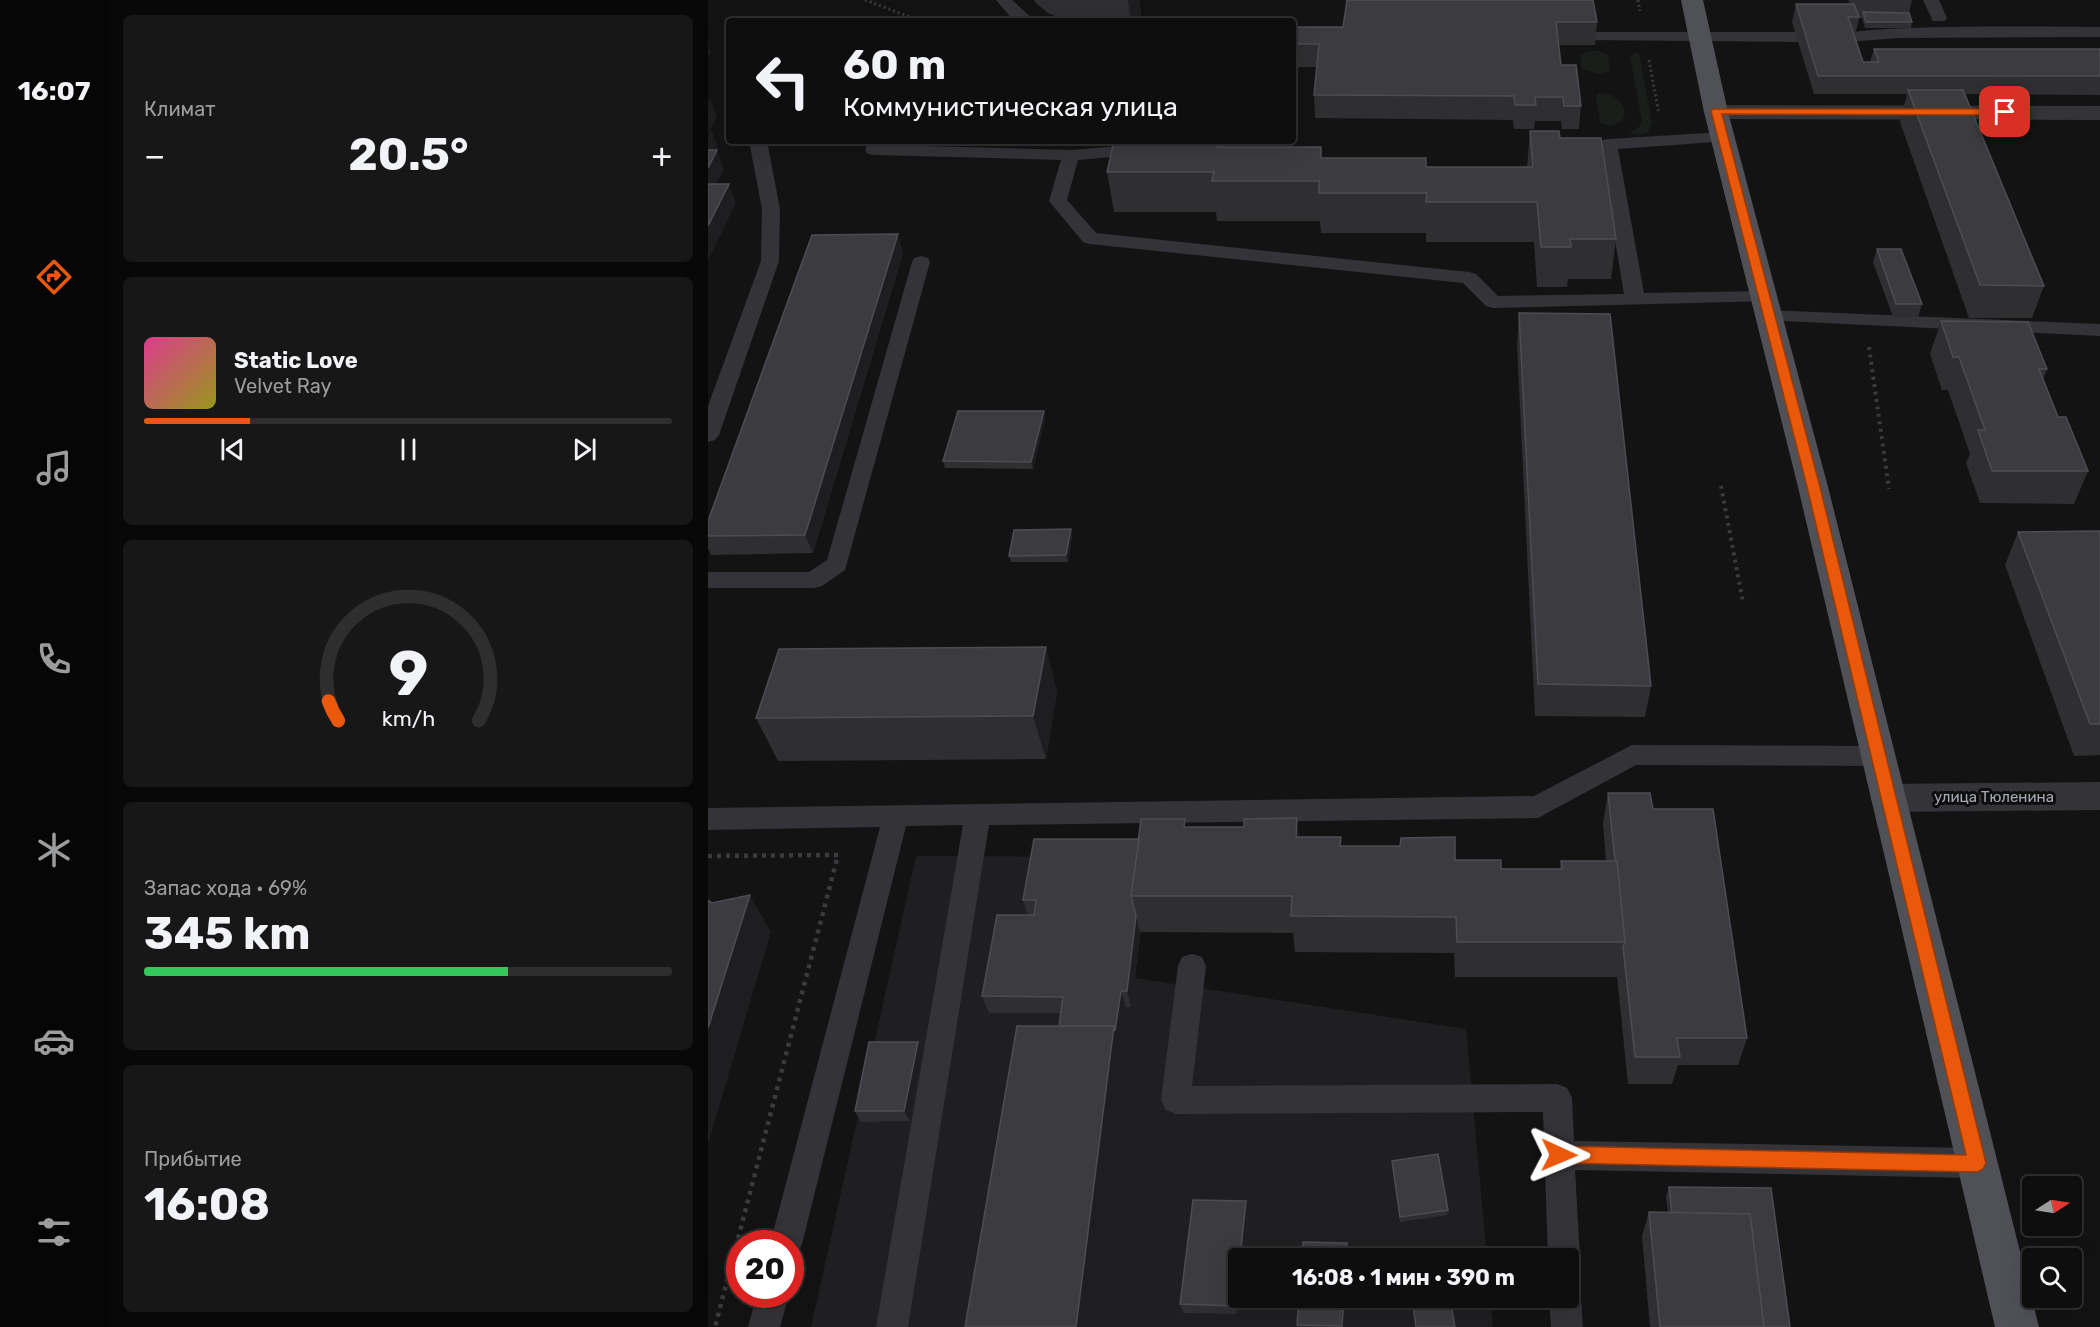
<!DOCTYPE html>
<html lang="ru">
<head>
<meta charset="utf-8">
<style>
  body { margin:0; font-family:Rubik,sans-serif; background:#171718; color:#f1f3f6; height:100vh; display:flex; flex-direction:column; font-size:22px; white-space:nowrap }
  * { box-sizing:border-box; margin:0 }
  p { font-size:20px; color:#9b9c9e }
  .icon { flex:none; width:33px; height:33px; fill:none; stroke:currentColor; stroke-width:2; stroke-linecap:round; stroke-linejoin:round }
  .map { position:relative; flex:1; overflow:hidden }
  .panel { display:flex; flex-direction:column; gap:15px; padding:15px; background:#080808; width:600px }
  .panel>* { flex:none }
  .guide { position:absolute; left:18px; top:18px; width:570px; height:126px; border-radius:6px; box-shadow:0 6px 24px #0002,0 0 0 2px #2e2e2f; background:#0e0e0f; color:#f1f3f6; overflow:hidden }
  .needle { width:39px; rotate:78deg }
  .controls { position:absolute; left:1314px; top:1176px; display:grid; gap:12px }
  .controls a { display:grid; place-items:center; width:60px; height:60px; border-radius:6px; background:#0e0e0f; box-shadow:0 6px 24px #0002,0 0 0 2px #2e2e2f; font-size:30px }
  .speed { position:absolute; left:18px; top:1230px; display:flex; gap:12px; font-size:30px; font-weight:700; text-align:center }
  .speed>* { display:grid; place-content:center; width:78px; height:78px; border-radius:50%; background:#0e0e0f; box-shadow:0 6px 24px #0002,0 0 0 2px #2e2e2f; line-height:1 }
  .speed .limit { border:9px solid #d22; background:#fff; color:#111 }
  .pin { position:absolute; display:grid; place-items:center; width:51px; height:51px; color:#fff; margin:-26px; border-radius:12px; box-shadow:0 3px 9px #0006 }
  .me { position:absolute; width:66px; margin:-33px; rotate:91deg; stroke-linejoin:round; filter:drop-shadow(0 0 4px #0008) }
  .turn { display:flex; align-items:center; gap:21px; height:126px; padding:0 18px; font-size:27px }
  .turn .icon { width:78px; height:78px; stroke-width:2.5 }
  .turn b { display:block; font-size:42px; line-height:51px }
  .big { font-size:45px; font-weight:700; line-height:1.1 }
  .panel .widget { flex:1; display:flex; flex-direction:column; justify-content:center; gap:9px; min-width:0; padding:0 21px; border-radius:9px; background:#171718 }
  .panel .dial { align-items:center; gap:0 }
  .dial svg { height:156px; overflow:visible; fill:none; stroke:#2e2e2f; stroke-width:7; stroke-linecap:round; text-anchor:middle }
  .dial text { fill:#f1f3f6; stroke:none }
  .song { display:flex; align-items:center; gap:18px }
  .cover { width:72px; height:72px; border-radius:9px; background:linear-gradient(135deg,hsl(330 70% 55%),hsl(60 70% 35%)) }
  .played { height:6px; border-radius:3px; background:linear-gradient(90deg,#ea580c 20%,#2e2e2f 20%) }
  .keys { display:flex; justify-content:space-around; direction:ltr }
  .heat { display:flex; justify-content:space-between; align-items:center; font-size:33px; direction:ltr }
  .charge { height:9px; border-radius:4px; background:linear-gradient(90deg,#34c759 69%,#2e2e2f 0) }
  .trip { position:absolute; left:520px; top:1248px; width:351px; height:60px; border-radius:6px; background:#0e0e0f; box-shadow:0 6px 24px #0002,0 0 0 2px #2e2e2f; font-weight:700; line-height:60px; text-align:center }
  main { display:flex; flex:1; min-height:0 }
  .tabs { display:flex; flex-direction:column; width:108px; justify-content:space-around; align-items:center; background:#060606; color:#9b9c9e }
  .tabs .icon { width:42px; height:42px }
  .tabs .on { color:#ea580c }
  .tabs b { font-size:27px; color:#f1f3f6 }
  .map>svg:first-child { display:block }
</style>
</head>
<body>
<main>
<nav class="tabs">
<b>16:07</b>
<svg class="icon on" aria-label="directions" viewBox="0 0 24 24"><path d="M12 3l9 9-9 9-9-9zM9 14v-3h6M13 9l2 2-2 2"/></svg>
<svg class="icon" aria-label="music" viewBox="0 0 24 24"><path d="M9 18V5l10-2v13"/><circle cx="6" cy="18" r="3"/><circle cx="16" cy="16" r="3"/></svg>
<svg class="icon" aria-label="phone" viewBox="0 0 24 24"><path d="M5 4h4l2 5-3 2q2 4 5 5l2-3 5 2v4C11 20 4 13 5 4z"/></svg>
<svg class="icon" aria-label="climate" viewBox="0 0 24 24"><path d="M12 3v18M4 7l16 10M4 17L20 7"/></svg>
<svg class="icon" aria-label="car" viewBox="0 0 24 24"><path d="M5 17H2v-5l4-1 3-4h7l3 4 3 1v5h-3M9 17h6M6 11h13"/><circle cx="7" cy="17" r="2"/><circle cx="17" cy="17" r="2"/></svg>
<svg class="icon" aria-label="filters" viewBox="0 0 24 24"><path d="M4 7h16M4 17h16"/><circle cx="9" cy="7" r="2"/><circle cx="15" cy="17" r="2"/></svg>
</nav>
<section class="panel">
<div class="widget"><p>Климат</p>
<div class="heat"><a>−</a><b class="big">20.5°</b><a>+</a></div>
</div>
<div class="widget">
<div class="song"><i class="cover"></i><div><b>Static Love</b><p>Velvet Ray</p></div></div>
<div class="played"></div>
<div class="keys"><svg class="icon" aria-label="previous" viewBox="0 0 24 24"><path d="M18 5L8 12l10 7zM5 5v14"/></svg><svg class="icon" aria-label="pause" viewBox="0 0 24 24"><path d="M8 5v14M16 5v14"/></svg><svg class="icon" aria-label="next" viewBox="0 0 24 24"><path d="M6 5l10 7-10 7zM19 5v14"/></svg></div>
</div>
<div class="widget dial"><svg viewBox="0 0 100 80">
<path d="M14 69A42 42 0 1 1 86 69"/>
<path d="M14 69A42 42 0 0 1 9 59" stroke="#ea580c"/>
<text x="50" y="56" font-size="32" font-weight="700">9</text>
<text x="50" y="72" font-size="11">km/h</text>
</svg></div>
<div class="widget"><p>Запас хода · 69%</p><b class="big">345 km</b><div class="charge"></div></div>
<div class="widget"><p>Прибытие</p><b class="big">16:08</b></div>
</section>
<div class="map">
<svg width="1392" height="1327" viewBox="0 0 1392 1327">
  <rect width="100%" height="100%" fill="#131314"/>
  <!-- built -->
  <path fill="#1f1f21" d="M208,856L442,857L427,978L758,1029L779,1258H531V1298H783L785,1327H103Z"/>
  <!-- green -->
  <g fill="#191e1a">
    <path d="M881,51H891L900,55L902,71L891,74L874,69L872,54Z"/>
    <path d="M928,53H931L944,123L940,132L933,135L921,133L931,127L934,121L922,56Z"/>
    <path d="M891,93C905,93 913,99 917,112L914,122L902,126L892,123L888,96Z"/>
  </g>
  <g fill="none" stroke-linecap="round" stroke-linejoin="round">
    <!-- path-far2 -->
    <g stroke="#3a3b3f" stroke-width="3" stroke-dasharray="2 3" stroke-linecap="butt">
      <path d="M157,0L213,21"/>
      <path d="M930,0L932,11"/>
      <path d="M941,60L951,114"/>
    </g>
    <!-- path-far1 -->
    <g stroke="#3a3b3f" stroke-width="4" stroke-dasharray="3 4.5" stroke-linecap="butt">
      <path d="M1161,347L1181,489"/>
      <path d="M1013,486L1035,602"/>
    </g>
    <!-- path -->
    <path stroke="#3a3b3f" stroke-width="4.5" stroke-dasharray="4 5" stroke-linecap="butt" d="M0,856L130,855L7,1327"/>
    <!-- lane -->
    <g fill="#343438" fill-rule="evenodd">
      <path d="M288,0H304L327,21L305,20Z"/>
      <path d="M1215,0H1231L1239,18L1237,21H1225Z"/>
      <path d="M1392,27V37L1192,38L1137,42L1129,37C1140,23 1359,27 1392,27Z"/>
      <path d="M885,32H1089L1097,37L1089,42L879,40L877,37Z"/>
      <path d="M1015,132L1021,133L1024,137L1021,141L910,149L936,293L1056,291L1063,293L1066,297L1063,301L785,308L778,306L755,283L382,244L375,242L341,201L353,160L166,155L160,154L157,150L161,141H179L177,145L363,150L411,146L412,141H430L425,155L370,160L359,200L388,233L761,272L768,274L790,296L916,294L891,144L894,140L900,139Z"/>
      <path d="M41,141H59L72,209L71,261L11,435L7,440L0,442V406L53,261L54,209Z"/>
      <path d="M213,256L220,258L222,262L137,570L114,586L106,588H0V572H101L119,560L204,262L206,258Z"/>
      <path d="M1060,310L1392,324V336L1053,320L1050,316L1053,312Z"/>
      <path d="M924,745L1170,746L1179,749L1183,756L1179,763L1170,766L928,765L830,818L281,825L200,1327H168L255,825L198,826L94,1244L89,1255L82,1258V1244H62L172,827L0,830V808L826,796Z"/>
      <path d="M484,954L494,957L498,966L484,1086L849,1084L859,1088L864,1098L866,1141L1269,1148L1280,1153L1284,1163L1280,1173L1269,1178L867,1170L872,1258L867,1269L861,1272V1258H840L835,1112L468,1114L458,1110L453,1100L470,966L474,957Z"/>
      <path d="M861,1284L868,1287L873,1298L875,1327H843L841,1298H861Z"/>
      <path d="M49,1294H81L72,1327H40Z"/>
    </g>
    <!-- street -->
    <g fill="#343438" fill-rule="evenodd">
      <path d="M1008,105L1392,106V120L1008,119L1000,117L996,112L1000,107Z"/>
      <path d="M1392,782V810L1180,812L1168,808L1162,798L1168,788L1180,784Z"/>
    </g>
    <!-- primary -->
    <path fill="#505157" fill-rule="evenodd" d="M973,0H995L1020,112L1120,487L1331,1327H1287L1090,487L996,112Z"/>
  </g>
  <!-- wall -->
  <g fill="#2f2f32">
    <path d="M326,0H431L434,21H358L340,13L328,3Z"/>
    <path d="M639,0L889,22L887,45H851L853,65L873,106L871,129H854L853,121H827L826,129H806L805,120L607,118L606,95L609,67H590L588,84H585V27H635Z"/>
    <path d="M1140,0H1204L1201,13L1204,22L1203,28H1157L1154,18H1151L1147,36H1146L1155,62H1162L1166,49H1392V95L1257,94L1336,286L1324,318H1261L1192,122L1199,94H1106L1084,22L1088,4H1142Z"/>
    <path d="M822,131L852,138L908,239L903,279H860L859,287H829L826,242H718V233H613L612,221H509L508,212H406L399,172L406,141H511V147L614,158L718,167H819Z"/>
    <path d="M1169,249L1214,304L1210,317H1185L1165,262Z"/>
    <path d="M195,253L105,553L3,555L0,548V521Z"/>
    <path d="M811,313L943,686L937,717L827,716L809,346Z"/>
    <path d="M1233,321L1339,369L1335,380L1350,417L1380,471L1366,504L1272,503L1258,463L1262,454L1240,390H1234L1222,354Z"/>
    <path d="M337,418L325,469L237,468L235,461Z"/>
    <path d="M363,529L364,535L360,562H303L301,556Z"/>
    <path d="M1392,531V755L1366,756L1297,565L1310,532Z"/>
    <path d="M349,691L338,759L70,761L48,718Z"/>
    <path d="M900,793L945,809L1039,1038L1030,1065H970L964,1084H920L909,976V977H747L746,953L587,952L585,933L432,932L423,1007H418L412,1047L351,1026L353,1013H281L274,996L320,915L315,900L431,839L478,827H536L589,818L591,837H633V846L747,860L793,869H852L853,861H898L895,823Z"/>
    <path d="M210,1042L215,1052L202,1121L153,1122L147,1111Z"/>
    <path d="M684,1161L740,1210L739,1215L692,1222Z"/>
    <path d="M961,1187L1082,1327H942L934,1236L941,1212L960,1213L958,1197Z"/>
    <path d="M538,1201L540,1211L529,1314L475,1313L472,1304Z"/>
    <path d="M591,1298L635,1327H589Z"/>
  </g>
  <!-- shaded-wall -->
  <g fill="#1e1e20">
    <path d="M420,0H431L434,21H423Z"/>
    <path d="M0,44L3,52L0,58Z"/>
    <path d="M2,99L9,117L0,134V103Z"/>
    <path d="M3,129L10,148L0,166V135Z"/>
    <path d="M9,150L16,169L0,201V168Z"/>
    <path d="M21,184L28,203L0,260V226Z"/>
    <path d="M190,234L195,253L105,553L97,535Z"/>
    <path d="M336,411L337,418L325,469L323,462Z"/>
    <path d="M363,529L364,535L360,562L358,555Z"/>
    <path d="M338,647L349,691L338,759L325,716Z"/>
    <path d="M589,818L593,856L588,837Z"/>
    <path d="M42,895L63,932L0,1144V1028Z"/>
    <path d="M428,916L432,932L423,1007L419,991Z"/>
    <path d="M413,991L418,1007L377,1327H368L406,1026Z"/>
    <path d="M210,1042L215,1052L202,1121L196,1111Z"/>
    <path d="M538,1201L540,1211L535,1258H532Z"/>
    <path d="M531,1268V1298L529,1314L527,1306Z"/>
    <path d="M636,1298H637L635,1327H634Z"/>
  </g>
  <!-- building -->
  <g fill="#3c3c40" stroke="#4c4d52" stroke-width="1.5">
    <path d="M639,0H885L889,22H848L853,65H868L873,106H856L855,97H827L828,105H807L806,96L606,95L611,44H585V27H635Z"/>
    <path d="M1088,4H1146L1151,17H1140L1155,62H1171L1166,49H1392V76H1110Z"/>
    <path d="M1155,12L1201,13L1204,22H1158Z"/>
    <path d="M585,64H590L588,78H585Z"/>
    <path d="M1200,90H1255L1336,286L1272,285Z"/>
    <path d="M822,131H851L852,138H893L908,239H862L863,247H833L829,202H718L719,193H611V181H504L506,172H399L406,141H510L509,147H613V158H718V167H825Z"/>
    <path d="M0,150H9L0,168Z"/>
    <path d="M0,184H21L0,226Z"/>
    <path d="M190,234L97,535L0,536V521L104,235Z"/>
    <path d="M1169,249H1193L1214,304H1188Z"/>
    <path d="M811,313L902,314L943,686L830,684Z"/>
    <path d="M1233,321L1320,322L1339,369H1331L1350,417H1358L1380,471H1284L1270,430H1277L1251,357H1245Z"/>
    <path d="M250,411H336L323,462L235,461Z"/>
    <path d="M363,529L358,555L301,556L306,530Z"/>
    <path d="M1392,531V724H1382L1310,532Z"/>
    <path d="M338,647L325,716L48,718L71,649Z"/>
    <path d="M900,793H942L945,809H1005L1039,1038H969L972,1057H927L915,947L917,942L909,861H907Z"/>
    <path d="M589,818L588,837H633L632,846H692L693,838L747,837V860H793V869H854L853,861H909L917,942H749L748,917L583,916L584,896H423L433,819H477L476,827H536V819Z"/>
    <path d="M326,839H431L423,896L428,916L419,991H413L407,1031L406,1026H351L355,997L274,996L289,915H326L328,900H315Z"/>
    <path d="M42,895L0,1028V900L4,903Z"/>
    <path d="M309,1026H406L368,1327H257Z"/>
    <path d="M161,1042H210L196,1111H147Z"/>
    <path d="M730,1154L740,1210L692,1217L684,1161Z"/>
    <path d="M961,1187L1063,1188L1082,1327H1056L1042,1214L964,1213Z"/>
    <path d="M485,1200L538,1201L532,1258H531V1268L527,1306L472,1304Z"/>
    <path d="M941,1212L1042,1214L1056,1327H952Z"/>
    <path d="M595,1242L639,1243L638,1258H594Z"/>
    <path d="M591,1298H636L634,1326L589,1325Z"/>
    <path d="M713,1298H742L747,1327H708L704,1299Z"/>
  </g>
  <!-- route -->
  <path fill="#ea580c" stroke="#983908" stroke-width="1.5" d="M1005,109H1297L1302,112L1297,115L1014,114L1112,487L1278,1163L1275,1169L1269,1172L851,1163L845,1160L842,1155L845,1149L851,1146L1258,1155L1099,487L1003,111Z"/>
  <g text-anchor="middle" stroke-width="6" stroke-linejoin="round" paint-order="stroke">
    <!-- street labels -->
    <g font-size="15" fill="#a5a9b3" stroke="#0e0e0f">
      <text x="1286" y="802">улица Тюленина</text>
    </g>
  </g>
</svg>
<div class="controls">
<a><svg class="needle" viewBox="-14 -14 28 28"><path d="M0-13l5 13h-10z" fill="#e53935"/><path d="M0 13l5-13h-10z" fill="#9b9c9e"/></svg></a>
<a><svg class="icon" aria-label="search" viewBox="0 0 24 24"><circle cx="10" cy="10" r="6"/><path d="M15 15l6 6"/></svg></a>
</div>
<div class="speed"><div class="limit">20</div></div>
<div class="pin" style="left:1297px;top:112px;background:#d93025"><svg class="icon" aria-label="arrive" viewBox="0 0 24 24"><path d="M6 21V4h12l-3 4 3 4H6"/></svg></div>
<svg class="me" style="left:851px;top:1155px" viewBox="-20 -20 40 40"><path d="M0-17L14 15 0 8-14 15z" fill="#ea580c" stroke="#fff" stroke-width="4"/></svg>
<div class="trip">16:08 · 1 мин · 390 m</div>
<div class="guide">
<div class="turn"><svg class="icon" aria-label="left" viewBox="0 0 24 24"><path d="M17 20v-9H6M10 6l-5 5 5 5"/></svg><div><b>60 m</b>Коммунистическая улица</div></div>
</div>
</div>
</main>
</body>
</html>
